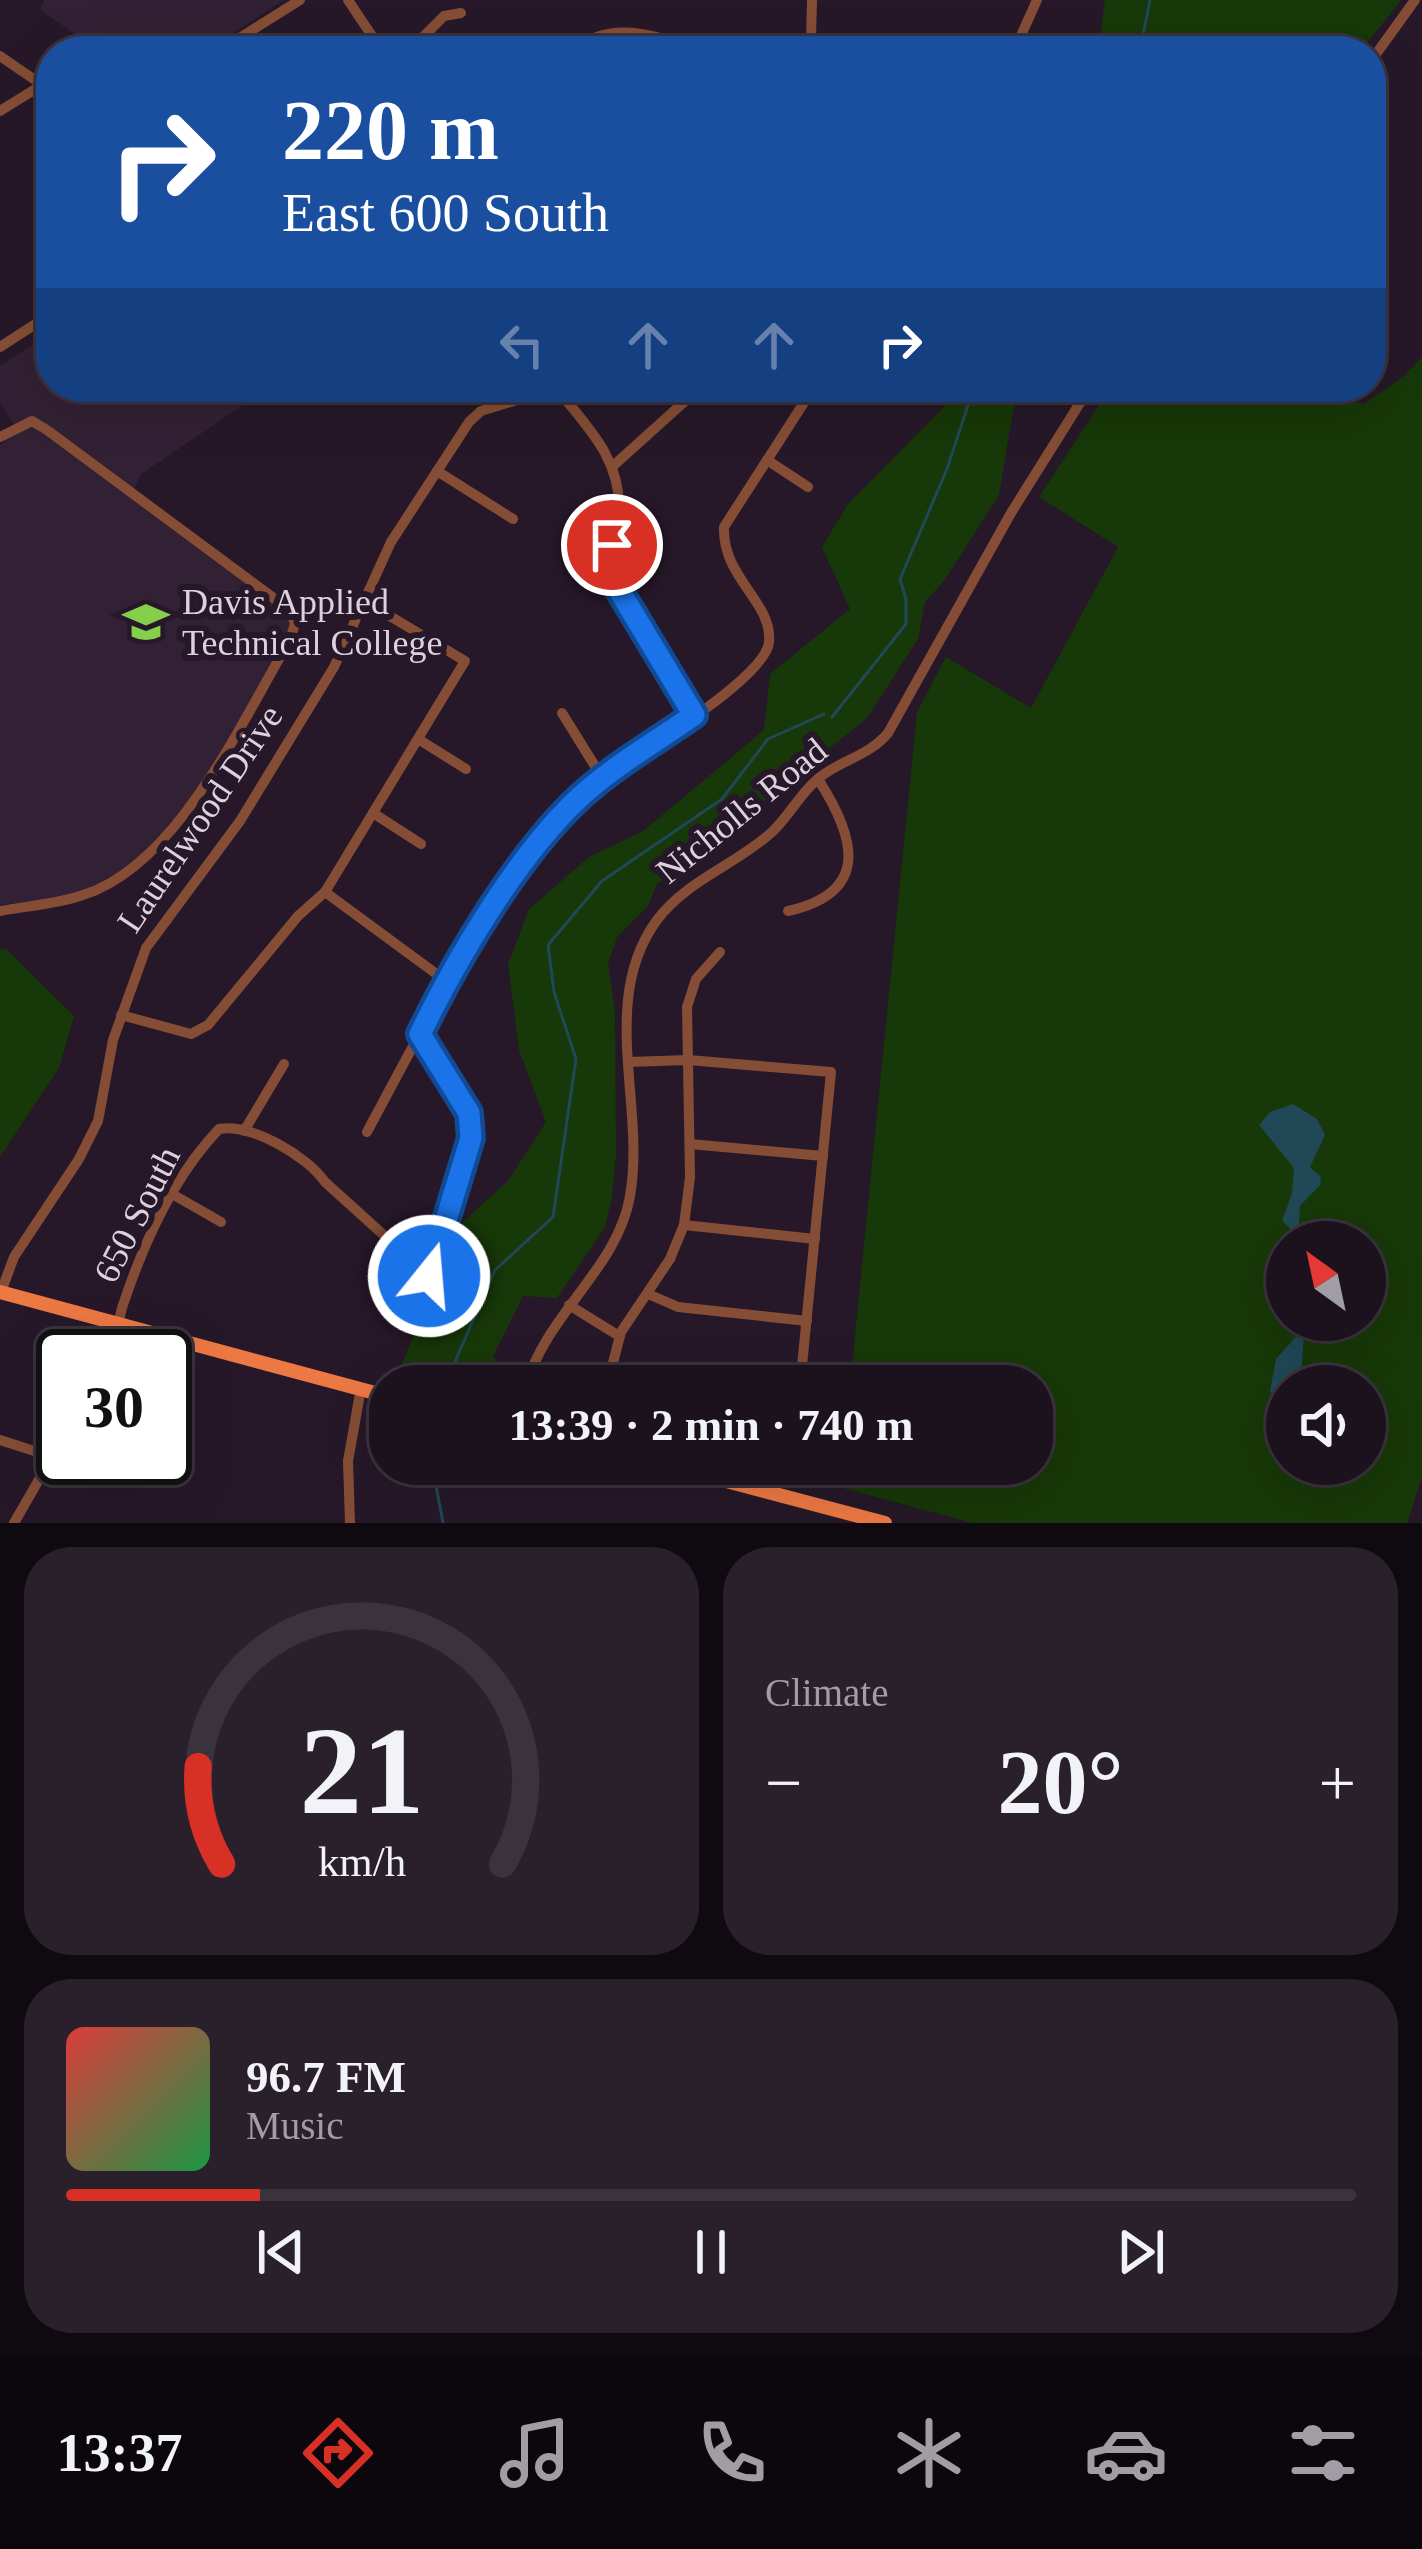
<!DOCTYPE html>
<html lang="en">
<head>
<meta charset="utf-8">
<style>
  body { margin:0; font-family:"Times New Roman",serif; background:#29202b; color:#f1f3f6; height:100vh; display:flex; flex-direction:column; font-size:45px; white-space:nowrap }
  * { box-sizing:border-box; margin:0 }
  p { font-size:39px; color:#a09ea4 }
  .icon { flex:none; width:66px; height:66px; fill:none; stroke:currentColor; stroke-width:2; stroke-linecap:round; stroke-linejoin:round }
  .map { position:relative; height:1523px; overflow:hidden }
  .side { display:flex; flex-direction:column; gap:24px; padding:24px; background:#0f0a10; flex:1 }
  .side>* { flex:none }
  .hud { position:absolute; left:36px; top:36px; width:1350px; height:366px; border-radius:48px; box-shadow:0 12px 48px #0002,0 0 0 3px #3a323c; background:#1a4fa0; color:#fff; overflow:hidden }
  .needle { width:78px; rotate:327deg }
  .controls { position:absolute; left:1266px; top:1221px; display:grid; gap:24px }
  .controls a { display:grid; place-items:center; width:120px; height:120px; border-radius:50%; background:#1c121e; box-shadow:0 12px 48px #0002,0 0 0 3px #3a323c; font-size:60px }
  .speed { position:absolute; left:36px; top:1329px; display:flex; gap:24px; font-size:60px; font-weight:700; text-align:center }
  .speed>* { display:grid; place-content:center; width:156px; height:156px; border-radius:50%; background:#1c121e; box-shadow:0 12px 48px #0002,0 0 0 3px #3a323c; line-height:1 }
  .speed .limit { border:6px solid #111; border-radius:18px; background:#fff; color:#111 }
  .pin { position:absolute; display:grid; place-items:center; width:102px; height:102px; color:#fff; margin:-51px; border:6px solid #fff; border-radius:50%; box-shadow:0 3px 12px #0007 }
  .me { position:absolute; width:132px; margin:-66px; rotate:17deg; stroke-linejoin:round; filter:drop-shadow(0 0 9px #0008) }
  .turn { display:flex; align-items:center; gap:42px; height:252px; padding:0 48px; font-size:54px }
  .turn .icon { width:156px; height:156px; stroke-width:2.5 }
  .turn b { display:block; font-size:84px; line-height:102px }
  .lanes { display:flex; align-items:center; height:114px; padding:0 48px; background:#0003; justify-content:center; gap:60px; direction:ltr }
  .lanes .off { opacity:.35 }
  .big { font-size:90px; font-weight:700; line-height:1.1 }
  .side .widget { flex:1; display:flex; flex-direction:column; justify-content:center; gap:18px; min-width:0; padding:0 42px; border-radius:48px; background:#29202b }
  .side .dial { align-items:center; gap:0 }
  .dial svg { height:312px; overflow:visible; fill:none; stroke:#3a323c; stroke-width:7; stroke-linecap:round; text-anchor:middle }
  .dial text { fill:#f1f3f6; stroke:none }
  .song { display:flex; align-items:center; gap:36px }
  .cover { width:144px; height:144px; border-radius:18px; background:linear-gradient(135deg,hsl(0 70% 55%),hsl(140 70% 35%)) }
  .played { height:12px; border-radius:6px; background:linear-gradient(90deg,#d93025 15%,#3a323c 15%) }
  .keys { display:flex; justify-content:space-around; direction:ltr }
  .heat { display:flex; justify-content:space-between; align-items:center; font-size:66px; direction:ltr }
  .side .tiles { flex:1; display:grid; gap:24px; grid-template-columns:1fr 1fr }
  .widget:last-child { grid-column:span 2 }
  .trip { position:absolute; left:369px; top:1365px; width:684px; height:120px; border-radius:48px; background:#1c121e; box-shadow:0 12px 48px #0002,0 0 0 3px #3a323c; font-weight:700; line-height:120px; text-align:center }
  .dock { display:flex; height:192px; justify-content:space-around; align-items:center; background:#0b070c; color:#a09ea4 }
  .dock .icon { width:84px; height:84px }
  .dock .on { color:#d93025 }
  .dock b { font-size:54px; color:#f1f3f6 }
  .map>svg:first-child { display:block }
</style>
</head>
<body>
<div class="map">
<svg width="1422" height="1523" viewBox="0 0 1422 1523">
  <rect width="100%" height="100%" fill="#261828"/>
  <!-- built -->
  <g fill="#322134">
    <path d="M44,0H284L205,51H100L40,10Z"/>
    <path d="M51,333V387H235L246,403L140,475L132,496L290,616L294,628L176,825L154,853L76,895L0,905V445L19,432L0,402V366Z"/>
  </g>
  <!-- green -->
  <g fill="#173808" fill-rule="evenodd">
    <path d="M1105,0H1401L1361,51H1098Z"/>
    <path d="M1422,357V1476L1407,1523H973L839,1487L842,1464H1032V1386H850L917,712L946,657L1031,708L1118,547L1039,497L1111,387H1326L1337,399L1364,404L1403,377ZM1287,1242H1365V1320H1287ZM1287,1386H1365V1464H1287Z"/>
    <path d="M946,387H1022L1013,411L999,495L944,581L925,602L918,639L867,718L776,792L759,817L657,884L648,906L617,937L608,964L615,1011L616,1154L612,1198L605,1227L557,1298L523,1296L493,1356L511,1379L499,1386L395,1382L456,1228L508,1181L546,1122L519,1050L508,964L529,909L589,857L643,831L764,730L770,674L850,609L822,547L848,504L944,407Z"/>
    <path d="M0,949L7,950L74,1016L59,1068L0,1157Z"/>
  </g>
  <!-- water -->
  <g fill="#214856">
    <path d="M1293,1104L1317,1119L1325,1135L1310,1167L1321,1177L1320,1185L1300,1206L1299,1226L1292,1230L1282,1221L1292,1193L1294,1168L1259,1125L1270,1112Z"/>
    <path d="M1301,1331L1304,1336L1301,1374L1307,1386H1287V1430L1281,1421V1407L1270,1391L1276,1359Z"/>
  </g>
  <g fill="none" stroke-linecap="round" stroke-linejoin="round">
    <!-- stream -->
    <g stroke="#214856" stroke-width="3">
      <path d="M1140,51L1150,0"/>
      <path d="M832,717L906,624V599L900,579L947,469L974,387"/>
      <path d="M454,1364L495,1270L553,1217L576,1059L554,992L548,945L602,881L722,799L768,739L824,714"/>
      <path d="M432,1464L443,1523"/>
    </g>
    <!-- minor -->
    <g stroke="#854d35" stroke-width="10">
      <path d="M348,0L382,51"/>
      <path d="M219,51L300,0"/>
      <path d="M409,51L444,16L461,13"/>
      <path d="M570,51C617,17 655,38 706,51"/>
      <path d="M798,51L811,40L812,0"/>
      <path d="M1014,51L1037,0"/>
      <path d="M0,56L51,91"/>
      <path d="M1371,61L1415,0"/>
      <path d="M0,111L42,85"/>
      <path d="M0,347L51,314"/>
      <path d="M485,387L497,406"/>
      <path d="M871,387L874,390"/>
      <path d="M557,389C587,427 621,458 619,511C618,538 609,557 616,585L695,715"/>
      <path d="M0,437L32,421L47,430L291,611L295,624L290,640C241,722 178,865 83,895C57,904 27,906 0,911"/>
      <path d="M767,460L808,487"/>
      <path d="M613,466L694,393"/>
      <path d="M437,471L513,519"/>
      <path d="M562,713L603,779"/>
      <path d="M418,739L466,769"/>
      <path d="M373,813L421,844"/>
      <path d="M325,892L446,981"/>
      <path d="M788,911C873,892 854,835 818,779"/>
      <path d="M121,1015L191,1034L208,1025L298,916L325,892L465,661L363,600"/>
      <path d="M629,1062L688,1060L831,1072L800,1386"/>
      <path d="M244,1131L284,1064"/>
      <path d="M367,1132C416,1041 462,949 524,865C544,838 562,811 589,790C623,762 766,680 769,642C773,602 722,578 724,527L814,387"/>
      <path d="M690,1144L823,1156"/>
      <path d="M172,1194L221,1222"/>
      <path d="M684,1225L815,1239"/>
      <path d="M1,1292L14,1257L79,1159L98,1121L113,1040L146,948L240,821L334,667L391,542L469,422L481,411L559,387"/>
      <path d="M648,1294L678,1307L807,1321"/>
      <path d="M569,1305L619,1336"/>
      <path d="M109,1356C119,1338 117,1320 124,1302C144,1242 175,1175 219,1129C251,1123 307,1156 325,1182L429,1276C440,1241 477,1145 469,1114C461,1085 436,1058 420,1034"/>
      <path d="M526,1386C546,1314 618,1268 630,1196C646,1106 598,1000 657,920C687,880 736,865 772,832C790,815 801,792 820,777C842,760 870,755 888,733L1011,513L1090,387"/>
      <path d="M607,1386L621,1332L670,1259L684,1225L690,1177L687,1007L696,979L720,952"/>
      <path d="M0,1440L53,1457"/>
      <path d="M14,1523L63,1438"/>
      <path d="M350,1523L348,1461L361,1388"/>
    </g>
    <!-- major -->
    <g stroke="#ec7844" stroke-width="14">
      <path d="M0,1292L390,1397"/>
      <path d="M662,1464L885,1523"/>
    </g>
  </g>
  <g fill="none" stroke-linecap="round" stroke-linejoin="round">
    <!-- route casing -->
    <g stroke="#114b97" stroke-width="30">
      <path id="route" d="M429,1276L471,1138L469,1113L420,1034C457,958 518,854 581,796C615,765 657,741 694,715L616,585L612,545"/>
    </g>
    <!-- route -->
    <use href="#route" stroke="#1a73e8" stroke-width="21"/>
  </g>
  <!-- icons -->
  <defs>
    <g id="university-bare" transform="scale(3.6)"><path d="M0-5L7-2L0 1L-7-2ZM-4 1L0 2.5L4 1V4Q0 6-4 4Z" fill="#86cf4b" stroke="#261828" stroke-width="2.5" paint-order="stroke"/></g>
  </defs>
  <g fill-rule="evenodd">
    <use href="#university-bare" x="146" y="622"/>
  </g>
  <g text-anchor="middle" stroke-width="12" stroke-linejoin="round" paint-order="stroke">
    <!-- poi labels -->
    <g font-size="36" fill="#dcd2dd" stroke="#261828" text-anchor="start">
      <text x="182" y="614">Davis Applied<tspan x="182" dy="41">Technical College</tspan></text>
    </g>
    <!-- street labels -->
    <g font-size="36" fill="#dcd2dd" stroke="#261828">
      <text transform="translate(741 810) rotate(-39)" y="13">Nicholls Road</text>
      <text transform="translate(199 818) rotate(-56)" y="13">Laurelwood Drive</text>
      <text transform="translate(136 1214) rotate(-63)" y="13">650 South</text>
    </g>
  </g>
</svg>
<div class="controls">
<a><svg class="needle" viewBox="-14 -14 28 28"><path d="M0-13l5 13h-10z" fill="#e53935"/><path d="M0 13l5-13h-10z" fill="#a09ea4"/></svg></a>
<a><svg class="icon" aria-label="sound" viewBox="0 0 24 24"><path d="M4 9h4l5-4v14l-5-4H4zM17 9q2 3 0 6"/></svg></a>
</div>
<div class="speed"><div class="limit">30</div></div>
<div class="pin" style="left:612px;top:545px;background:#d93025"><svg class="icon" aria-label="arrive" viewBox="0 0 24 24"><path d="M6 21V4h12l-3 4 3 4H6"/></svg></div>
<svg class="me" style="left:429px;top:1276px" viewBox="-20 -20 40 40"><circle r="17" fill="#1a73e8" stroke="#fff" stroke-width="3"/><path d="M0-11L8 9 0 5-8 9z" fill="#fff"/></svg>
<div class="trip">13:39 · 2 min · 740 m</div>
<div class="hud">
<div class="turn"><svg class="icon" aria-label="right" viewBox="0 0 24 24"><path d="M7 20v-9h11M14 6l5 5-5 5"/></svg><div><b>220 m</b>East 600 South</div></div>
<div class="lanes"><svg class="icon off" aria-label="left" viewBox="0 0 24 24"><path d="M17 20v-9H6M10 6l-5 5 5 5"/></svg><svg class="icon off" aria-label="ahead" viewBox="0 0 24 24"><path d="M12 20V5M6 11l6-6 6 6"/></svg><svg class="icon off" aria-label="ahead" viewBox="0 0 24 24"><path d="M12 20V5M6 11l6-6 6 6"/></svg><svg class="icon" aria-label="right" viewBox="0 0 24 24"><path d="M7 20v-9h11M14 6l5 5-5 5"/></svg></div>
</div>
</div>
<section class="side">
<div class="tiles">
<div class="widget dial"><svg viewBox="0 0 100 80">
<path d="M14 69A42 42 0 1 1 86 69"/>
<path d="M14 69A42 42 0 0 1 8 44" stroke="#d93025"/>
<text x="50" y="56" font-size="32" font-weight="700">21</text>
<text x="50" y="72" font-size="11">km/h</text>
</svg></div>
<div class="widget"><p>Climate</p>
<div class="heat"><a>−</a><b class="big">20°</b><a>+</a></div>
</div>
<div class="widget">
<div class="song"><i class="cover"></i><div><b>96.7 FM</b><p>Music</p></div></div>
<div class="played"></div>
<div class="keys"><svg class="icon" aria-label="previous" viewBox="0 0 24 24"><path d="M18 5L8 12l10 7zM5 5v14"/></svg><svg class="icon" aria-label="pause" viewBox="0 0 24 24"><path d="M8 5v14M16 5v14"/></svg><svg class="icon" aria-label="next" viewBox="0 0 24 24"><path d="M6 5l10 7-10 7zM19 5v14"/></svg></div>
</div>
</div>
</section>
<nav class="dock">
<b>13:37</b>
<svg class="icon on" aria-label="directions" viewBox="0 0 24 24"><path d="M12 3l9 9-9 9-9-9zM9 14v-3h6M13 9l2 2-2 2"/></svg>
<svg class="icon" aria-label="music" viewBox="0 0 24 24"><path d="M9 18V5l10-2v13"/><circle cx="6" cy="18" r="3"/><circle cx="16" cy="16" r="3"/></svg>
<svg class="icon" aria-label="phone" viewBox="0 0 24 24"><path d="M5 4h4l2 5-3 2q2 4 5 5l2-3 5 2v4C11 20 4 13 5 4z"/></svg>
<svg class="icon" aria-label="climate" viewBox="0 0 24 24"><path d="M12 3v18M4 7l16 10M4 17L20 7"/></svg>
<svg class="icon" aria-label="car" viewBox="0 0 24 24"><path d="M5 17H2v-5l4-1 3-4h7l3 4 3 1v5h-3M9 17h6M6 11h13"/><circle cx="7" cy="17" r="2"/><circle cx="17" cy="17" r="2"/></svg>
<svg class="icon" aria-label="filters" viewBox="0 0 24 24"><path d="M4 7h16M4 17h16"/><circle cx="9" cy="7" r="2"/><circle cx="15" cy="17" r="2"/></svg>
</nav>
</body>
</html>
